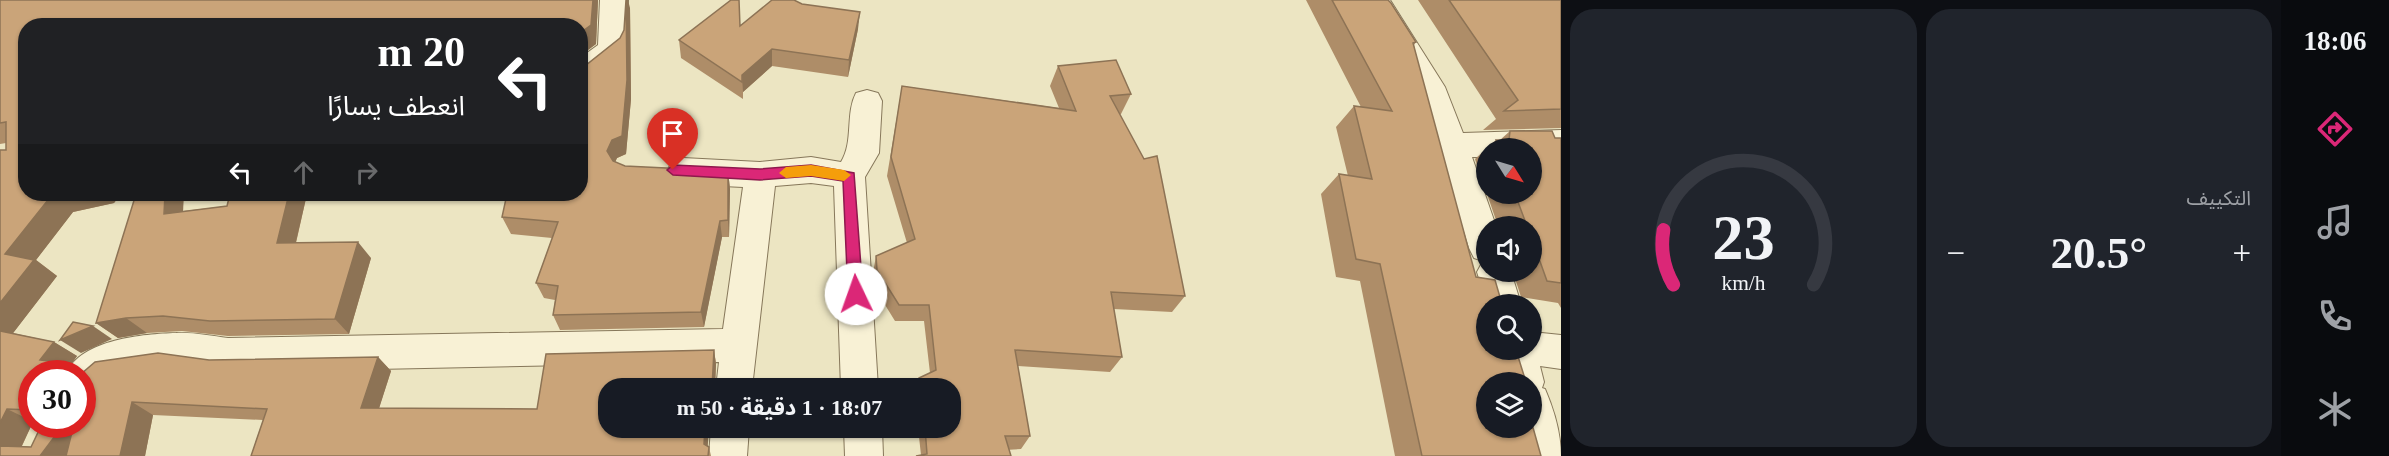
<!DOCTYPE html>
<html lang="ar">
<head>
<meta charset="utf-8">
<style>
  body { margin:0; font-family:"Times New Roman","Noto Sans Arabic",serif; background:#20242c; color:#f1f3f6; direction:rtl; height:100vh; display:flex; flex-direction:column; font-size:22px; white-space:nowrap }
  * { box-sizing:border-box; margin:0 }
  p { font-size:20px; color:#9ea1a6 }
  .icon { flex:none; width:33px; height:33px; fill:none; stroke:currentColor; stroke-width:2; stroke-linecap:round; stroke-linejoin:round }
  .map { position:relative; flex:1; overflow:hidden; direction:ltr }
  .panel { display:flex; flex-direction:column; gap:9px; padding:9px; background:#0d0f14; width:720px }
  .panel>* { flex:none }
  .guide { position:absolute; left:18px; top:18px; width:570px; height:183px; border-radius:24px; box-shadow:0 2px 4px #0004; direction:rtl; background:#202124; color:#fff; overflow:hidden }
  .needle { width:39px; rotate:127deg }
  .fabs { position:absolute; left:1476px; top:138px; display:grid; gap:12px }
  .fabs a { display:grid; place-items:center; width:66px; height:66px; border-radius:50%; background:#171b24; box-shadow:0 2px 4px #0004; font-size:30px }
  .speed { position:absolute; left:18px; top:360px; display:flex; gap:12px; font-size:30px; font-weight:700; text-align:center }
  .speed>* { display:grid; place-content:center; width:78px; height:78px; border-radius:50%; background:#171b24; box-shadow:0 2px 4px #0004; line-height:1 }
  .speed .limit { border:9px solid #d22; background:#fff; color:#111 }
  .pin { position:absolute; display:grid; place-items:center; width:51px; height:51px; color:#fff; margin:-62px -26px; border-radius:50% 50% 50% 0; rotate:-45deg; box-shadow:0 0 6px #0007 }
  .pin .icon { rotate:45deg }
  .me { position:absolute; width:66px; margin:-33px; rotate:357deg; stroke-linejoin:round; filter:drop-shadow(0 0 4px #0008) }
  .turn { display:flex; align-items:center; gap:21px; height:126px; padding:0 24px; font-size:27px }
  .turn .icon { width:78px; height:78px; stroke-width:2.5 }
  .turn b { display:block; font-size:42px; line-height:51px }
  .lanes { display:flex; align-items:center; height:57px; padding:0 24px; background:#0003; justify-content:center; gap:30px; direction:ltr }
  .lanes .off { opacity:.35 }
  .big { font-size:45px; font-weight:700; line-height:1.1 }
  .panel .card { flex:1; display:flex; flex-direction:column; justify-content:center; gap:9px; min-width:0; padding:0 21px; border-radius:24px; background:#20242c }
  .panel .dial { align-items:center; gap:0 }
  .dial svg { height:156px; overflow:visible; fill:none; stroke:#363941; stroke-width:7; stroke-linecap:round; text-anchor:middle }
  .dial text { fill:#f1f3f6; stroke:none }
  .heat { display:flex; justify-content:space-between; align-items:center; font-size:33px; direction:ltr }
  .panel .tiles { flex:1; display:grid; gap:9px; grid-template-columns:repeat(2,1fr) }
  .trip { position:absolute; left:598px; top:378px; width:363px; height:60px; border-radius:24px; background:#171b24; box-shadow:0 2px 4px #0004; font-weight:700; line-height:60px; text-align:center; direction:rtl }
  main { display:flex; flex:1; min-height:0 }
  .tab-bar { display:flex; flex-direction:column; width:108px; justify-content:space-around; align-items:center; background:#090b0e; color:#9ea1a6 }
  .tab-bar .icon { width:42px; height:42px }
  .tab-bar .selected { color:#db2777 }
  .tab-bar b { font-size:27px; color:#f1f3f6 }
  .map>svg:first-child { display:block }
</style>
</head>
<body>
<main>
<nav class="tab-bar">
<b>18:06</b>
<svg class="icon selected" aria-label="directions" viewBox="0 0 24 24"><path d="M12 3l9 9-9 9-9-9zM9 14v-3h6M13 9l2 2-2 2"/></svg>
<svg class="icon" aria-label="music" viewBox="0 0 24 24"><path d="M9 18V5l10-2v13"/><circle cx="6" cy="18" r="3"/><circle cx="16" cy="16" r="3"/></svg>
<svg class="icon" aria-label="phone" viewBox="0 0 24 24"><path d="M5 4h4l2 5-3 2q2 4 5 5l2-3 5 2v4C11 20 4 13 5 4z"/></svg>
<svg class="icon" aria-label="climate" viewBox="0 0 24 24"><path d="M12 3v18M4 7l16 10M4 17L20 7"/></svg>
</nav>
<section class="panel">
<div class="tiles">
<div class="card"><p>التكييف</p>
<div class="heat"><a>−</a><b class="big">20.5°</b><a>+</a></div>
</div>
<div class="card dial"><svg viewBox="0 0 100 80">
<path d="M14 69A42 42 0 1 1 86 69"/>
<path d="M14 69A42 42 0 0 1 9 41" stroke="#db2777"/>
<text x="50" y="56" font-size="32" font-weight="700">23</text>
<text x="50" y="72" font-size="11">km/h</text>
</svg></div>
</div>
</section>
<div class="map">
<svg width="1561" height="456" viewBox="0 0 1561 456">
  <rect width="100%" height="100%" fill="#ece5c2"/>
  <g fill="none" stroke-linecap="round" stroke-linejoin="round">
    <!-- street casing -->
    <g stroke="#86775a" stroke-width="2">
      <g id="street">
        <path d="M600,0H628L626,49L622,56L590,82L580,85V58L598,45Z"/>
        <path d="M1362,0H1390L1445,87L1463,133L1561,130V154L1532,155V148H1486V157H1472L1496,226H1486V272H1511L1521,304H1487L1477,272L1483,261L1474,258L1469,248L1438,146L1416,89Z"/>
        <path d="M867,90L878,93L882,101L879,153L865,177L878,388H841L834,186L811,183L775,186L752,388H716L719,362L228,372L178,365L117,374L95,391L82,396V374H66C81,339 144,334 176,333C193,332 211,336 228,338L723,329L743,187L683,184L672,180L667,171L672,162L683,158L760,162L811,157L841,162C854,141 845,114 856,93Z"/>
        <path d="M1532,332L1561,335V369L1540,366L1544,382L1542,388L1545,389C1554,410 1561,433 1561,456H1527L1520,428H1532V382H1508L1499,350H1532Z"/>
        <path d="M711,428H749L747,456H709Z"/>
        <path d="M844,428H882L883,456H845Z"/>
      </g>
    </g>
    <!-- street -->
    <use href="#street" fill="#f8f1d5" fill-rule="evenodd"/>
  </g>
  <!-- wall -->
  <g fill="#ae8d68">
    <path d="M0,0H598L596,44L580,56V26H26V194H121L114,203L73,212L36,260L57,276L13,333L54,342L77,356L68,369L75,374H32V424L22,446L31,447L42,424H82V374H81L95,362L158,353L209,360L378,357L391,371L379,408L537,409L546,354L714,350L716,364L715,388H609V428H709L707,446L709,447L711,456H251L263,420L153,415L145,456H0V150H6V143L0,144Z"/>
    <path d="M1306,0H1388L1416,42L1414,45L1486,382L1541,456H1395L1360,281L1336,277L1321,194L1339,174L1348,176L1336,127L1354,106L1361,107Z"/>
    <path d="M1418,0H1561V128L1483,130L1496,119Z"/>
    <path d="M802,4L858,29L848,77L772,66L743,92V99L681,58L679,40L740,26Z"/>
    <path d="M630,8L631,99L626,154L617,158L615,162L625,166L728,171L730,189L729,237H722L704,327L560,330L553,315L555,300L544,298L536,283L552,238L511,234L502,217L586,65L620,38L624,30Z"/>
    <path d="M1058,66L1131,94L1121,114H1120L1185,296L1172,312L1114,309L1122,357L1110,372L1018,366L1030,436L1021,449L921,455L918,428H951V388H916L919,378L930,373L924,321H895L874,287L873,273L876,256L907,243L887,176L902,86L1059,108L1050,86Z"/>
    <path d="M1510,131L1555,138H1561V308L1558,303L1521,297L1513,272H1532V226H1498L1487,194H1532V148H1487L1496,140H1500Z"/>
    <path d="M1486,149V193L1475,159Z"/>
    <path d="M230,194H307L296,243L371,258L349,334L228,336L182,331L147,333L118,338L96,323L183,211L227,206Z"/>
  </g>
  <!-- shaded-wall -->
  <g fill="#8d7355">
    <path d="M593,0H598L596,44L580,56V33Z"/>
    <path d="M626,0H628L630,8L631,99L626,154L617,158L612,169L607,151L612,140L622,136Z"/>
    <path d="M860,12L858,29L848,77L849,60Z"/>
    <path d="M772,49V66L743,92L742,75Z"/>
    <path d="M728,171L730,189L729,237L728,220Z"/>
    <path d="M59,194H121L114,203L73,212L36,260L57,276L7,341L0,337V303L5,254L52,195Z"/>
    <path d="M165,194H184L182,230L164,214Z"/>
    <path d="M289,194H307L292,259L277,243Z"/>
    <path d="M720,221L722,237L704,327L701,312Z"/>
    <path d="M358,242L371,258L349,334L335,319Z"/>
    <path d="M126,318L147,333L118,338L96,323Z"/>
    <path d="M93,326L112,339L81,353L60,340Z"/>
    <path d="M54,342L77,356L68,369L75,374H56L40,360Z"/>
    <path d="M714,350L716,364L715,388H712Z"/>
    <path d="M378,357L391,371L375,421L361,408Z"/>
    <path d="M132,402L153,415L145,456H120Z"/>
    <path d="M7,409L32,421V424L17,456L0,451V423Z"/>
    <path d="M64,424H82L74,456H40Z"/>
    <path d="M705,428H709L707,456L704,444Z"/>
  </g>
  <!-- building -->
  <g fill="#caa479" stroke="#8d7355" stroke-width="1.5">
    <path d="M0,0H593L591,25L580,33V26H26V194H59L52,195L5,254L34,260L0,303V150H6V122L0,123Z"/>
    <path d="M626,0L627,80L622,136L612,140L607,151L613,161L625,166L728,171V220L720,221L701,312L553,315L558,286L536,283L558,222L502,217L507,194H580V67L586,65L620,38L624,30Z"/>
    <path d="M731,0H739L740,26L772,0H794L802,4L860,12L849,60L772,49L742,75V82L679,40Z"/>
    <path d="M1332,0H1388L1391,3L1416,42L1413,43L1476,277L1495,280L1502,304H1486V350H1516L1526,382H1486V428H1532V424L1541,456H1422L1380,264L1356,259L1339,174L1372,179L1354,106L1392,111Z"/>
    <path d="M1449,0H1561V109L1504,111L1518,100Z"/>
    <path d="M1116,60L1131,94L1110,96L1144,159L1157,156L1185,296L1111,292L1122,357L1015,350L1030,436H1005L1011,456H916L927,454L925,428H951V388H921L919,378L936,370L929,305H899L877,270L876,256L915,239L891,157L902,86L1076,111L1058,66Z"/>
    <path d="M1510,131H1552L1555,138H1561V283L1547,281L1532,239V226H1527L1515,194H1532V148H1499L1496,140H1509Z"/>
    <path d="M136,194H165L164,214L227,206L230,194H289L277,243L358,242L335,319L210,321L163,316L126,318L96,323Z"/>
    <path d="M73,322L93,326L60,340Z"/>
    <path d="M0,331L54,342L40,360L56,362V374H32V410L7,409L0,423Z"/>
    <path d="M714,350L712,388H609V428H705L704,444L709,447L708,456H251L267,409L132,402L120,456H66L74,424H82V374H81L95,362L158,353L209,360L378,357L361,408L537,409L546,354Z"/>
    <path d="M1532,402L1535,414L1532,413Z"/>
    <path d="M42,424H64L40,456H0V446L31,447Z"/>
  </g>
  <!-- route -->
  <path fill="#db2777" stroke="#8e194d" stroke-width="1.5" d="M673,165L760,169L811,165L854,173L863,294L861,299L856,300L851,299L848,294L843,181L811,176L760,180L673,175L667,170Z"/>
  <!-- slow -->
  <path fill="#f59e0b" d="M811,165L844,170L851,175L844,181L811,176L786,178L779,173L786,167Z"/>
</svg>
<div class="fabs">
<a><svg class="needle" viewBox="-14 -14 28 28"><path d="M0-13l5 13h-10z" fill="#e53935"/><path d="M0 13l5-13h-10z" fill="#9ea1a6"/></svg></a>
<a><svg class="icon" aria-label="sound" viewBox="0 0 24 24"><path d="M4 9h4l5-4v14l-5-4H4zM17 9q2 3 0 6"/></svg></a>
<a><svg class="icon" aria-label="search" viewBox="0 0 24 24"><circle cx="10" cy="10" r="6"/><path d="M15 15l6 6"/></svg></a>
<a><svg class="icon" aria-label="layers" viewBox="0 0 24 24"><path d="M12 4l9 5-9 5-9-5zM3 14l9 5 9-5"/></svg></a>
</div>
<div class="speed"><div class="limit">30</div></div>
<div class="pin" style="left:673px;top:170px;background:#d93025"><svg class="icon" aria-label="arrive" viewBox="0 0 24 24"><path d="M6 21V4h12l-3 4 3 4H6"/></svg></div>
<svg class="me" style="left:856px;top:294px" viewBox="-20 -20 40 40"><circle r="19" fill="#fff"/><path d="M0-13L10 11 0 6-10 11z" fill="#db2777"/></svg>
<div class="trip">18:07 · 1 دقيقة · 50 m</div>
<div class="guide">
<div class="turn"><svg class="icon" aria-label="left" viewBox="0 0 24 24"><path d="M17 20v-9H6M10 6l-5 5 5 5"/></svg><div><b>20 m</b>انعطف يسارًا</div></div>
<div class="lanes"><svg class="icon" aria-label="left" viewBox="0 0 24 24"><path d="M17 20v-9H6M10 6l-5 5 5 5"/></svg><svg class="icon off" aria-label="ahead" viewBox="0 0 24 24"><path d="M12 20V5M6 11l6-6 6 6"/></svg><svg class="icon off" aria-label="right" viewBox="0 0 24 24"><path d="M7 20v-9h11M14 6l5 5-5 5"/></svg></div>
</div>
</div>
</main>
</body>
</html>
